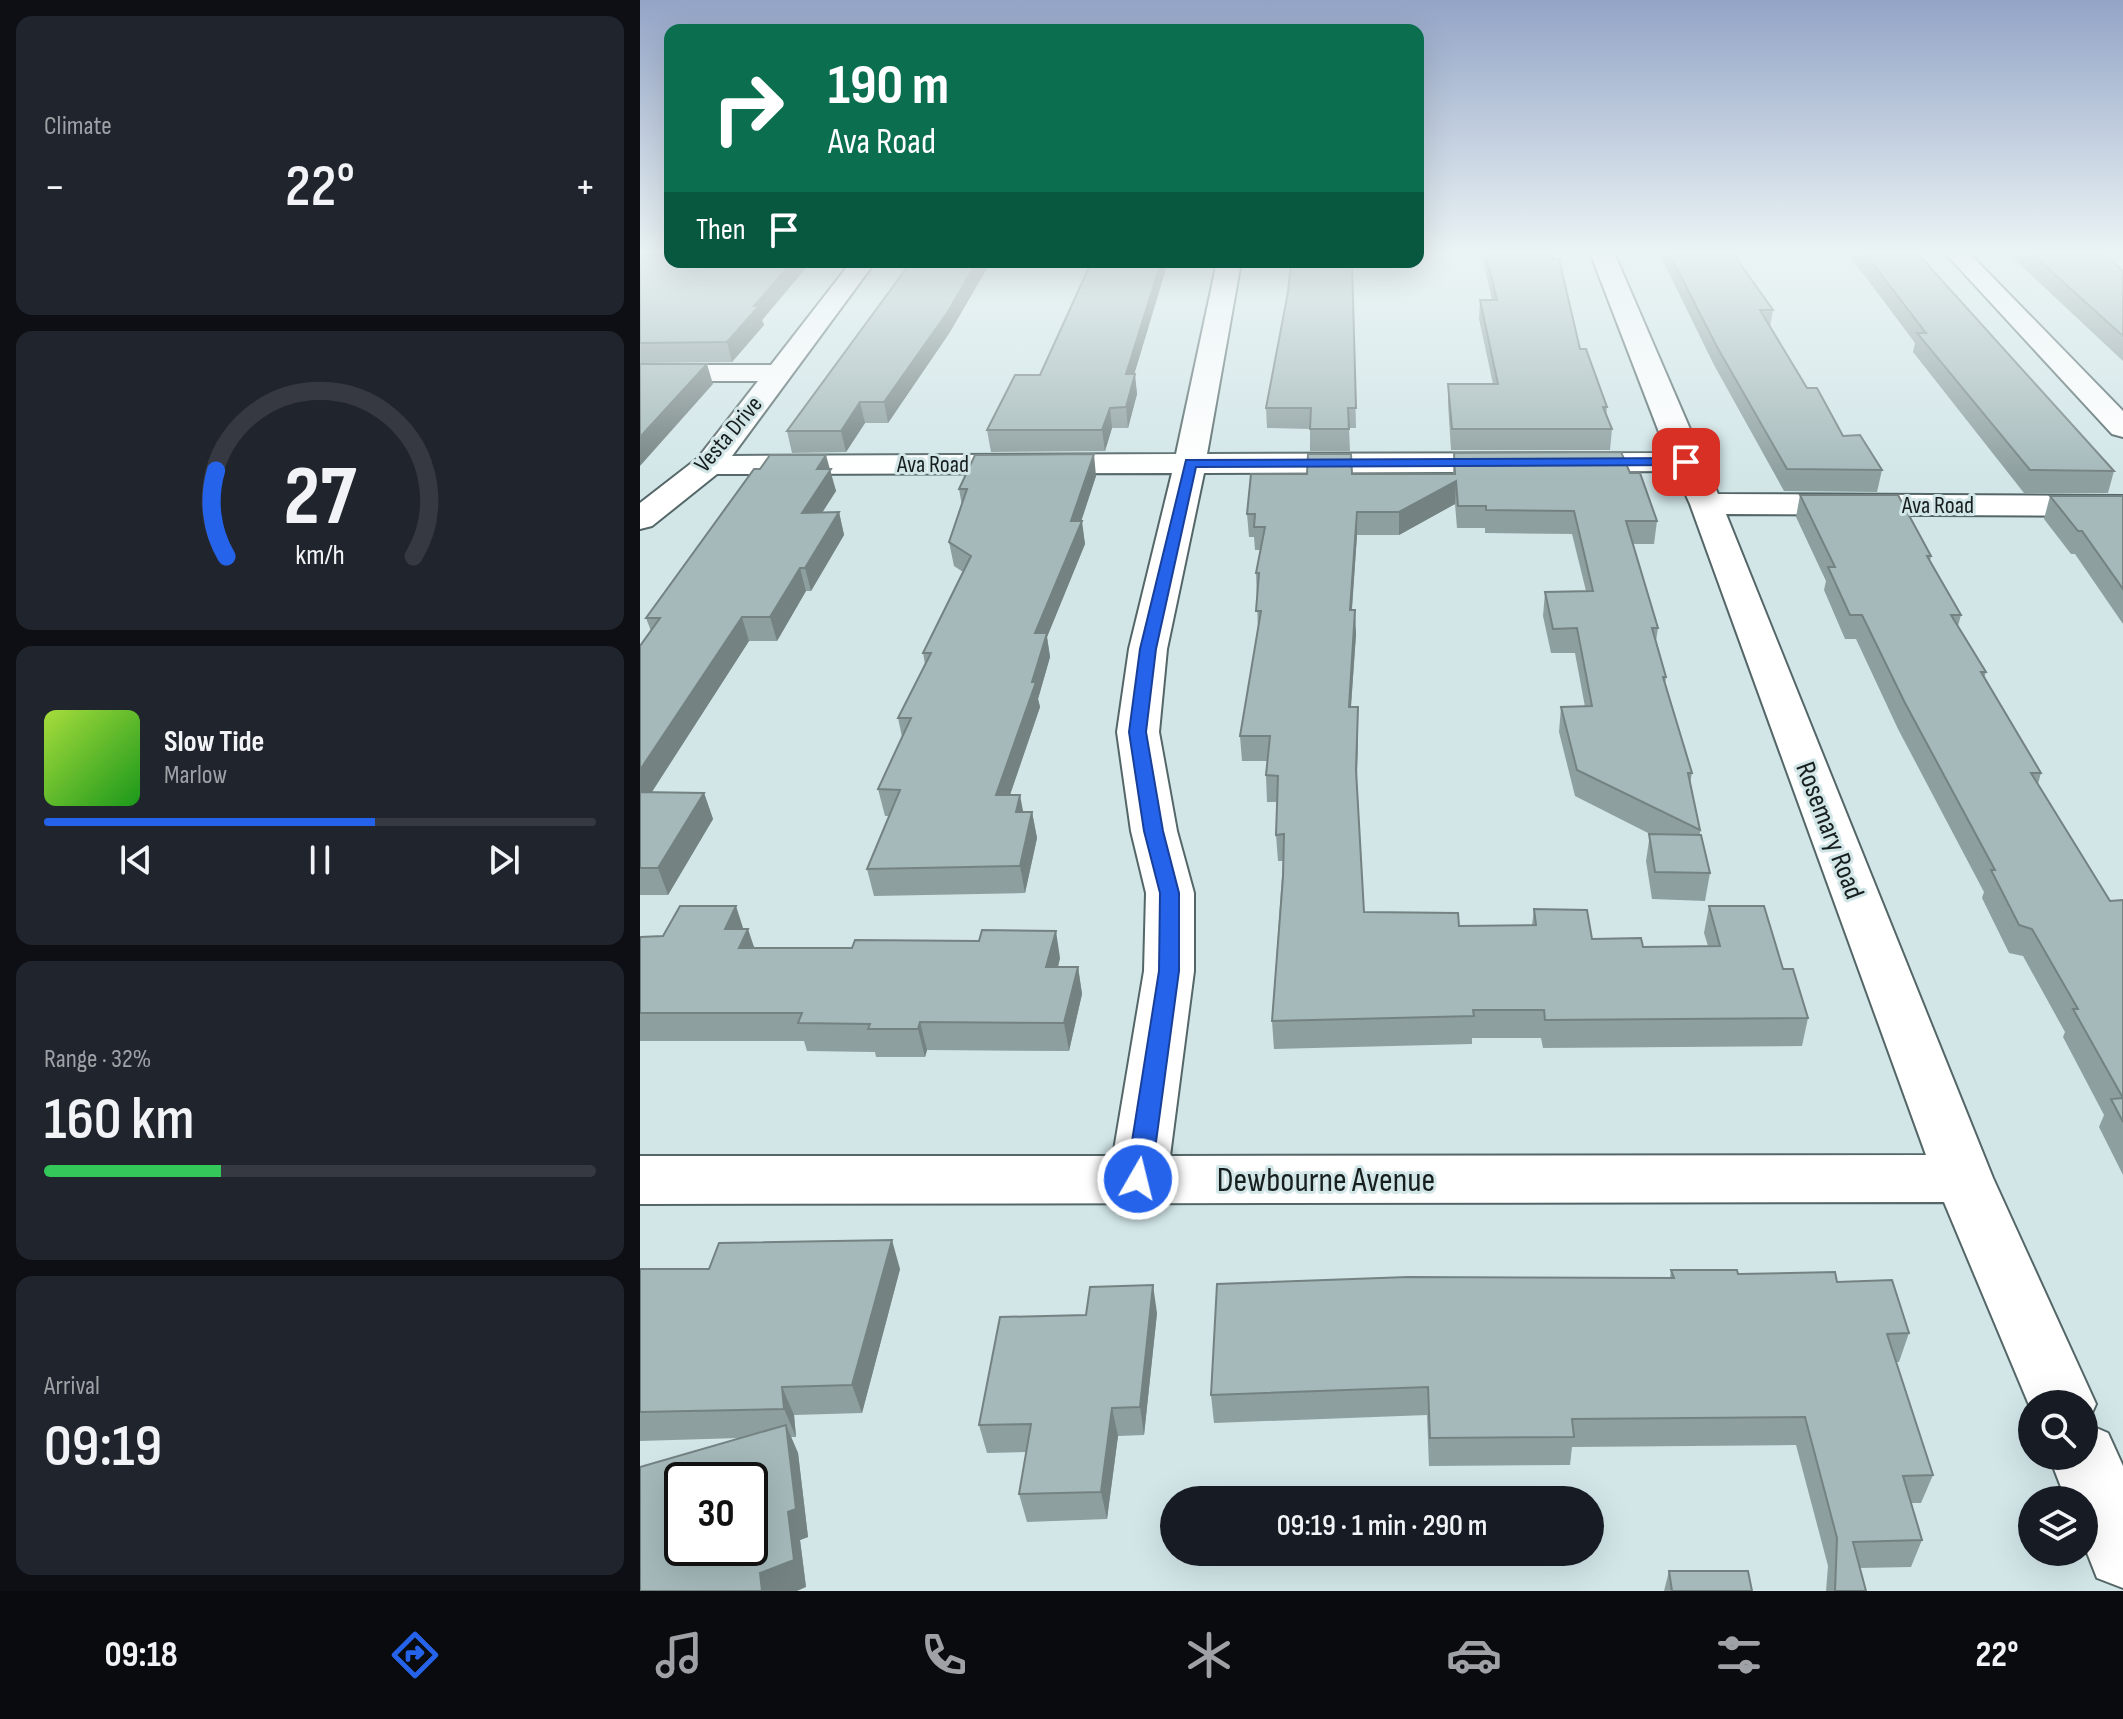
<!DOCTYPE html>
<html lang="en">
<head>
<meta charset="utf-8">
<style>
  body { margin:0; font-family:"Sofia Sans Condensed",sans-serif; background:#20242c; color:#f1f3f6; height:100vh; display:flex; flex-direction:column; font-size:30px; white-space:nowrap }
  * { box-sizing:border-box; margin:0 }
  p { font-size:26px; color:#9ea1a6 }
  .icon { flex:none; width:44px; height:44px; fill:none; stroke:currentColor; stroke-width:2; stroke-linecap:round; stroke-linejoin:round }
  .map { position:relative; flex:1; overflow:hidden }
  .panel { display:flex; flex-direction:column; gap:16px; padding:16px; background:#0d0f14; width:640px }
  .panel>* { flex:none }
  .banner { position:absolute; left:24px; top:24px; width:760px; height:244px; border-radius:16px; box-shadow:0 8px 32px #0002; background:#0b6e4f; color:#fff; overflow:hidden }
  .buttons { position:absolute; left:1378px; top:1390px; display:grid; gap:16px }
  .buttons a { display:grid; place-items:center; width:80px; height:80px; border-radius:50%; background:#171b24; box-shadow:0 8px 32px #0002; font-size:40px }
  .speed { position:absolute; left:24px; top:1462px; display:flex; gap:16px; font-size:40px; font-weight:700; text-align:center }
  .speed>* { display:grid; place-content:center; width:104px; height:104px; border-radius:50%; background:#171b24; box-shadow:0 8px 32px #0002; line-height:1 }
  .speed .limit { border:4px solid #111; border-radius:12px; background:#fff; color:#111 }
  .pin { position:absolute; display:grid; place-items:center; width:68px; height:68px; color:#fff; margin:-34px; border-radius:16px; box-shadow:0 4px 12px #0006 }
  .me { position:absolute; width:88px; margin:-44px; rotate:8deg; stroke-linejoin:round; filter:drop-shadow(0 0 6px #0008) }
  .turn { display:flex; align-items:center; gap:28px; height:168px; padding:0 32px; font-size:36px }
  .turn .icon { width:104px; height:104px; stroke-width:2.5 }
  .turn b { display:block; font-size:56px; line-height:68px }
  .then { display:flex; align-items:center; height:76px; padding:0 32px; background:#0003; gap:16px; font-size:30px }
  .big { font-size:60px; font-weight:600; line-height:1.1 }
  .panel .card { flex:1; display:flex; flex-direction:column; justify-content:center; gap:12px; min-width:0; padding:0 28px; border-radius:16px; background:#20242c }
  .panel .dial { align-items:center; gap:0 }
  .dial svg { height:208px; overflow:visible; fill:none; stroke:#363941; stroke-width:7; stroke-linecap:round; text-anchor:middle }
  .dial text { fill:#f1f3f6; stroke:none }
  .song { display:flex; align-items:center; gap:24px }
  .cover { width:96px; height:96px; border-radius:12px; background:linear-gradient(135deg,hsl(80 70% 55%),hsl(120 70% 35%)) }
  .played { height:8px; border-radius:4px; background:linear-gradient(90deg,#2563eb 60%,#363941 60%) }
  .keys { display:flex; justify-content:space-around; direction:ltr }
  .heat { display:flex; justify-content:space-between; align-items:center; font-size:44px; direction:ltr }
  .charge { height:12px; border-radius:6px; background:linear-gradient(90deg,#34c759 32%,#363941 0) }
  .trip { position:absolute; left:520px; top:1486px; width:444px; height:80px; border-radius:40px; background:#171b24; box-shadow:0 8px 32px #0002; font-weight:600; line-height:80px; text-align:center }
  .tab-bar { display:flex; height:128px; justify-content:space-around; align-items:center; background:#090b0e; color:#9ea1a6 }
  .tab-bar .icon { width:56px; height:56px }
  .tab-bar .on { color:#2563eb }
  .tab-bar b { font-size:36px; color:#f1f3f6 }
  main { display:flex; flex:1; min-height:0 }
  .map>svg:first-child { display:block }
</style>
</head>
<body>
<main>
<section class="panel">
<div class="card"><p>Climate</p>
<div class="heat"><a>−</a><b class="big">22°</b><a>+</a></div>
</div>
<div class="card dial"><svg viewBox="0 0 100 80">
<path d="M14 69A42 42 0 1 1 86 69"/>
<path d="M14 69A42 42 0 0 1 10 36" stroke="#2563eb"/>
<text x="50" y="56" font-size="32" font-weight="700">27</text>
<text x="50" y="72" font-size="11">km/h</text>
</svg></div>
<div class="card">
<div class="song"><i class="cover"></i><div><b>Slow Tide</b><p>Marlow</p></div></div>
<div class="played"></div>
<div class="keys"><svg class="icon" aria-label="previous" viewBox="0 0 24 24"><path d="M18 5L8 12l10 7zM5 5v14"/></svg><svg class="icon" aria-label="pause" viewBox="0 0 24 24"><path d="M8 5v14M16 5v14"/></svg><svg class="icon" aria-label="next" viewBox="0 0 24 24"><path d="M6 5l10 7-10 7zM19 5v14"/></svg></div>
</div>
<div class="card"><p>Range · 32%</p><b class="big">160 km</b><div class="charge"></div></div>
<div class="card"><p>Arrival</p><b class="big">09:19</b></div>
</section>
<div class="map">
<svg width="1483" height="1591" viewBox="0 0 1483 1591">
  <rect width="100%" height="100%" fill="#d2e6e8"/>
  <g fill="none" stroke-linecap="round" stroke-linejoin="round">
    <!-- minor casing -->
    <g stroke="#546667" stroke-width="4">
      <g id="minor">
        <path d="M951,255H975L1078,494L1483,496V516L1086,514L1353,1178L1456,1404L1447,1424L1468,1433L1483,1466V1588L1457,1578L1444,1545V1500H1426L1409,1456H1444V1404H1392V1412L1304,1202L0,1204V1156H473L504,971L506,893L491,831L477,732L489,649L532,473L77,474L12,526L0,529V503L58,458L118,381H0V365H131L211,262H235L92,456L536,454L577,262H601L567,454L1027,453ZM1035,471L1050,504L1286,1155L530,1156L554,971V893L537,831L519,732L527,649L564,473Z"/>
        <path d="M1307,255H1331L1483,411V437L1472,434Z"/>
      </g>
    </g>
    <!-- minor -->
    <use href="#minor" fill="#fff" fill-rule="evenodd"/>
  </g>
  <!-- wall -->
  <g fill="#8e9fa0">
    <path d="M0,255L30,262H171L124,318L122,320L124,325L92,362L0,363Z"/>
    <path d="M839,255H912L940,349L967,407L966,416L972,429L970,450H811L808,404V384H853L839,319L840,300H852L844,264Z"/>
    <path d="M1021,255H1094L1133,310L1130,327L1167,388L1203,436L1242,470L1237,492L1144,491L1074,365L1021,257Z"/>
    <path d="M1207,255H1279L1474,471L1468,493H1384L1273,352L1275,343L1225,276Z"/>
    <path d="M1370,255H1466L1483,271V361Z"/>
    <path d="M271,262L350,263L310,332L248,423H225L206,452L152,453L147,431Z"/>
    <path d="M528,262L494,374L497,394L488,428H472L465,451L351,452L347,430L400,375Z"/>
    <path d="M712,262L716,428H709L710,451H670V429L627,428L626,408L648,292Z"/>
    <path d="M814,453L990,473L1017,521L1014,544H993L1018,628L1016,641L1026,677L1025,685L1052,773L1050,784L1060,830V835L1070,873L1065,901L1012,899L1006,861L1010,834L935,796L919,732L921,707H945L935,653H911L903,616L905,592L946,591L932,534L845,533V528H817L815,504L759,535H717L712,610L716,634L711,707L718,733L717,783L724,912L819,926L892,925L894,909L952,939L1003,947L1068,946L1064,933L1069,906L1143,969L1168,1018L1162,1046L903,1048L901,1038H832V1044L634,1049L632,1021L643,861H638L636,835L637,802H627L626,775L627,761H602L600,736L618,633L616,573L620,550H615L614,537H609L607,514L712,474H813Z"/>
    <path d="M120,469H189L196,491L182,512H199L204,535L171,591H166L137,641H109L12,792L64,793L73,819L28,895H0V646L11,631L6,618Z"/>
    <path d="M456,476L441,521L445,544L407,637L410,657L398,699L400,707L370,795L383,812H392L397,838L385,893L234,896L227,869L249,816H245L238,789L262,737L258,718L285,664L283,653L323,572L314,566L309,542L322,506L319,489Z"/>
    <path d="M1160,495L1291,556L1290,561L1321,615L1318,626L1346,672L1344,678L1401,773L1398,784L1470,901L1483,900V1175L1459,1127L1464,1115L1423,1037L1425,1032L1383,956L1369,953L1342,898L1344,892L1258,729L1216,639H1205L1184,590L1186,581L1156,517Z"/>
    <path d="M1410,496H1483V624L1435,554H1431L1404,519Z"/>
    <path d="M103,929L115,948L420,958L418,967H438L442,994L429,1051L287,1050L285,1057H236L235,1052L167,1051L164,1041H0V937L23,936Z"/>
    <path d="M0,1269H260L222,1413L154,1415L156,1437H151L158,1453L168,1537L160,1540L166,1587L100,1438L0,1441Z"/>
    <path d="M1031,1270L1197,1282L1269,1333L1259,1362H1256L1293,1475L1281,1503H1271L1282,1540L1271,1567L1220,1568L1226,1591H1186L1188,1566L1156,1445L932,1447L930,1465L789,1466L787,1415L574,1423L571,1395L1030,1278Z"/>
    <path d="M517,1313L504,1435L478,1436L467,1519L387,1522L379,1494L386,1452L347,1453L339,1425Z"/>
    <path d="M1029,1571L1112,1591H1024Z"/>
  </g>
  <!-- shaded-wall -->
  <g fill="#748282">
    <path d="M152,262H171L122,320L124,325L92,362L87,342L114,306Z"/>
    <path d="M337,262L350,263L310,332L248,423L244,402Z"/>
    <path d="M521,262H528L488,395L486,374Z"/>
    <path d="M67,364L73,384L0,466V437Z"/>
    <path d="M495,374L497,394L488,428L486,407Z"/>
    <path d="M220,402L225,423L206,452L201,431Z"/>
    <path d="M470,408L472,428L465,451L462,430Z"/>
    <path d="M454,454L456,476L437,534L442,521L445,544L407,637L410,657L398,699L400,707L361,821L356,795L392,682L395,633L431,521Z"/>
    <path d="M186,455L196,491L168,535L162,513L177,469Z"/>
    <path d="M816,481L815,504L759,535V512Z"/>
    <path d="M199,512L204,535L171,591L165,568Z"/>
    <path d="M717,512V535L710,634V610Z"/>
    <path d="M160,568L166,591L137,641L130,617Z"/>
    <path d="M715,610L716,634L709,733V707Z"/>
    <path d="M102,617L109,641L2,807L0,801V770Z"/>
    <path d="M718,707V733L716,796V770Z"/>
    <path d="M64,793L73,819L28,895L18,868Z"/>
    <path d="M380,795L385,821L376,812Z"/>
    <path d="M392,812L397,838L385,893L380,866Z"/>
    <path d="M96,906L105,934L85,929Z"/>
    <path d="M108,929L117,956L99,948Z"/>
    <path d="M416,931L420,958L411,994L406,967Z"/>
    <path d="M438,967L442,994L429,1051L424,1023Z"/>
    <path d="M280,1022L287,1050L285,1057L278,1029Z"/>
    <path d="M252,1240L260,1269L222,1413L212,1385Z"/>
    <path d="M513,1285L517,1313L504,1435L500,1407Z"/>
    <path d="M142,1387L154,1415L156,1437L144,1409Z"/>
    <path d="M472,1408L478,1436L467,1519L461,1492Z"/>
    <path d="M146,1425L158,1453L168,1537L160,1540L166,1587L157,1591H122L120,1573L148,1512Z"/>
  </g>
  <!-- building -->
  <g fill="#a5b9ba" stroke="#748282" stroke-width="2" fill-rule="evenodd">
    <path d="M0,255H30V262H152L114,306H119L87,342L0,343Z"/>
    <path d="M846,255H912L914,259H919L940,349H946L967,407H963L972,429H812L808,384H858L840,300H857Z"/>
    <path d="M1030,255H1094L1133,310H1120L1167,388H1177L1203,436L1220,435L1242,470L1147,469L1076,345Z"/>
    <path d="M1226,255H1279L1474,471L1390,470L1277,333H1286Z"/>
    <path d="M1393,255H1466L1483,271V336Z"/>
    <path d="M271,262H337L307,313L244,402H220L201,431H147Z"/>
    <path d="M456,262H521L486,374H495L486,407L470,408L462,430H347L375,375H400L451,263Z"/>
    <path d="M651,262H712L716,408H708L709,429H670L671,408H626L648,292Z"/>
    <path d="M0,364H67L0,437Z"/>
    <path d="M981,452L990,473H1000L1017,521H986L1018,628H1012L1026,677H1023L1052,773H1048L1060,830L937,770L921,707L952,706L937,628L913,629L905,592L953,591L934,511L846,510V506H818L816,481L759,512H717L710,610H715L709,707H718L716,770L724,912L818,913L819,926L896,925L894,909L947,910L952,939L1001,938L1003,947L1080,946L1069,906H1124L1143,969H1153L1168,1018L905,1020L904,1010H833L834,1016L632,1021L643,877L644,834L636,835L638,776L626,775L630,736H600L621,611H616L619,573H616L625,527H614L615,514H607L611,474H667L668,454H711L712,474H815L814,453Z"/>
    <path d="M454,454L431,521H442L395,633H407L392,682H396L356,795H380L376,812H392L380,866L227,869L260,790L238,789L271,718H258L291,653H283L331,556L309,542L327,489H319L335,455Z"/>
    <path d="M130,455H186L177,469H191L162,513L199,512L165,568H160L130,617H102L0,770V646L20,618H6L114,469H120Z"/>
    <path d="M1160,495H1258L1291,556H1287L1321,615H1311L1346,672H1341L1401,773H1391L1470,901L1483,900V1122L1471,1099L1483,1098L1433,1009H1438L1392,929L1379,925L1351,870H1355L1265,703L1222,615H1210L1188,567H1195Z"/>
    <path d="M1410,496H1483V589L1442,531H1438Z"/>
    <path d="M0,792L64,793L18,868H0Z"/>
    <path d="M1009,834L1061,835L1070,873L1015,872Z"/>
    <path d="M40,906H96L85,929H108L99,948H212L215,940L339,941L342,930L416,931L406,967H438L424,1023L280,1022L278,1029H228L230,1024L158,1023L162,1013H0V937L23,936Z"/>
    <path d="M252,1240L212,1385L142,1387L144,1409L0,1412V1269H69L79,1243Z"/>
    <path d="M1031,1270H1097L1098,1274L1195,1272L1197,1282L1252,1280L1269,1333L1247,1334L1293,1475L1263,1476L1282,1540L1213,1542L1226,1591H1195L1197,1538L1165,1417L932,1419L934,1437L790,1438L788,1387L571,1395L577,1284L768,1277L1034,1278Z"/>
    <path d="M513,1285L500,1407L472,1408L461,1492L379,1494L391,1424L339,1425L360,1317L446,1315L450,1287Z"/>
    <path d="M146,1425L156,1509L148,1512L154,1560L120,1573L122,1591H0V1467ZM42,1480H110V1548H42Z"/>
    <path d="M1029,1571H1108L1112,1591H1032Z"/>
  </g>
  <!-- sky -->
  <linearGradient id="sky" x2="0" y2="1"><stop stop-color="#93a4c6"/><stop offset="0.53" stop-color="#ebf4f5"/><stop offset="1" stop-color="#ebf4f5" stop-opacity="0"/></linearGradient>
  <rect width="1483" height="477" fill="url(#sky)"/>
  <!-- route -->
  <path fill="#2563eb" stroke="#184099" stroke-width="2" d="M1046,458L1050,459V465L556,467L516,649L506,732L523,831L539,893V971L511,1179L507,1186L498,1189L490,1186L486,1179L519,971L520,893L504,831L489,732L500,649L546,460Z"/>
  <g text-anchor="middle" stroke-width="6" stroke-linejoin="round" paint-order="stroke">
    <!-- far-street labels -->
    <g font-size="24" fill="#171e1e" stroke="#d2e6e8">
      <text transform="translate(88 434) rotate(-50)" y="8">Vesta Drive</text>
      <text x="293" y="472">Ava Road</text>
      <text x="1298" y="513">Ava Road</text>
    </g>
    <!-- street labels -->
    <g font-size="28" fill="#171e1e" stroke="#d2e6e8">
      <text transform="translate(1191 830) rotate(69)" y="10">Rosemary Road</text>
    </g>
    <!-- near-street labels -->
    <g font-size="34" fill="#171e1e" stroke="#d2e6e8">
      <text x="686" y="1191">Dewbourne Avenue</text>
    </g>
  </g>
</svg>
<div class="buttons">
<a><svg class="icon" aria-label="search" viewBox="0 0 24 24"><circle cx="10" cy="10" r="6"/><path d="M15 15l6 6"/></svg></a>
<a><svg class="icon" aria-label="layers" viewBox="0 0 24 24"><path d="M12 4l9 5-9 5-9-5zM3 14l9 5 9-5"/></svg></a>
</div>
<div class="speed"><div class="limit">30</div></div>
<div class="pin" style="left:1046px;top:462px;background:#d93025"><svg class="icon" aria-label="arrive" viewBox="0 0 24 24"><path d="M6 21V4h12l-3 4 3 4H6"/></svg></div>
<svg class="me" style="left:498px;top:1179px" viewBox="-20 -20 40 40"><circle r="17" fill="#2563eb" stroke="#fff" stroke-width="3"/><path d="M0-11L8 9 0 5-8 9z" fill="#fff"/></svg>
<div class="trip">09:19 · 1 min · 290 m</div>
<div class="banner">
<div class="turn"><svg class="icon" aria-label="right" viewBox="0 0 24 24"><path d="M7 20v-9h11M14 6l5 5-5 5"/></svg><div><b>190 m</b>Ava Road</div></div>
<div class="then">Then<svg class="icon" aria-label="arrive" viewBox="0 0 24 24"><path d="M6 21V4h12l-3 4 3 4H6"/></svg></div>
</div>
</div>
</main>
<nav class="tab-bar">
<b>09:18</b>
<svg class="icon on" aria-label="directions" viewBox="0 0 24 24"><path d="M12 3l9 9-9 9-9-9zM9 14v-3h6M13 9l2 2-2 2"/></svg>
<svg class="icon" aria-label="music" viewBox="0 0 24 24"><path d="M9 18V5l10-2v13"/><circle cx="6" cy="18" r="3"/><circle cx="16" cy="16" r="3"/></svg>
<svg class="icon" aria-label="phone" viewBox="0 0 24 24"><path d="M5 4h4l2 5-3 2q2 4 5 5l2-3 5 2v4C11 20 4 13 5 4z"/></svg>
<svg class="icon" aria-label="climate" viewBox="0 0 24 24"><path d="M12 3v18M4 7l16 10M4 17L20 7"/></svg>
<svg class="icon" aria-label="car" viewBox="0 0 24 24"><path d="M5 17H2v-5l4-1 3-4h7l3 4 3 1v5h-3M9 17h6M6 11h13"/><circle cx="7" cy="17" r="2"/><circle cx="17" cy="17" r="2"/></svg>
<svg class="icon" aria-label="filters" viewBox="0 0 24 24"><path d="M4 7h16M4 17h16"/><circle cx="9" cy="7" r="2"/><circle cx="15" cy="17" r="2"/></svg>
<b>22°</b>
</nav>
</body>
</html>
